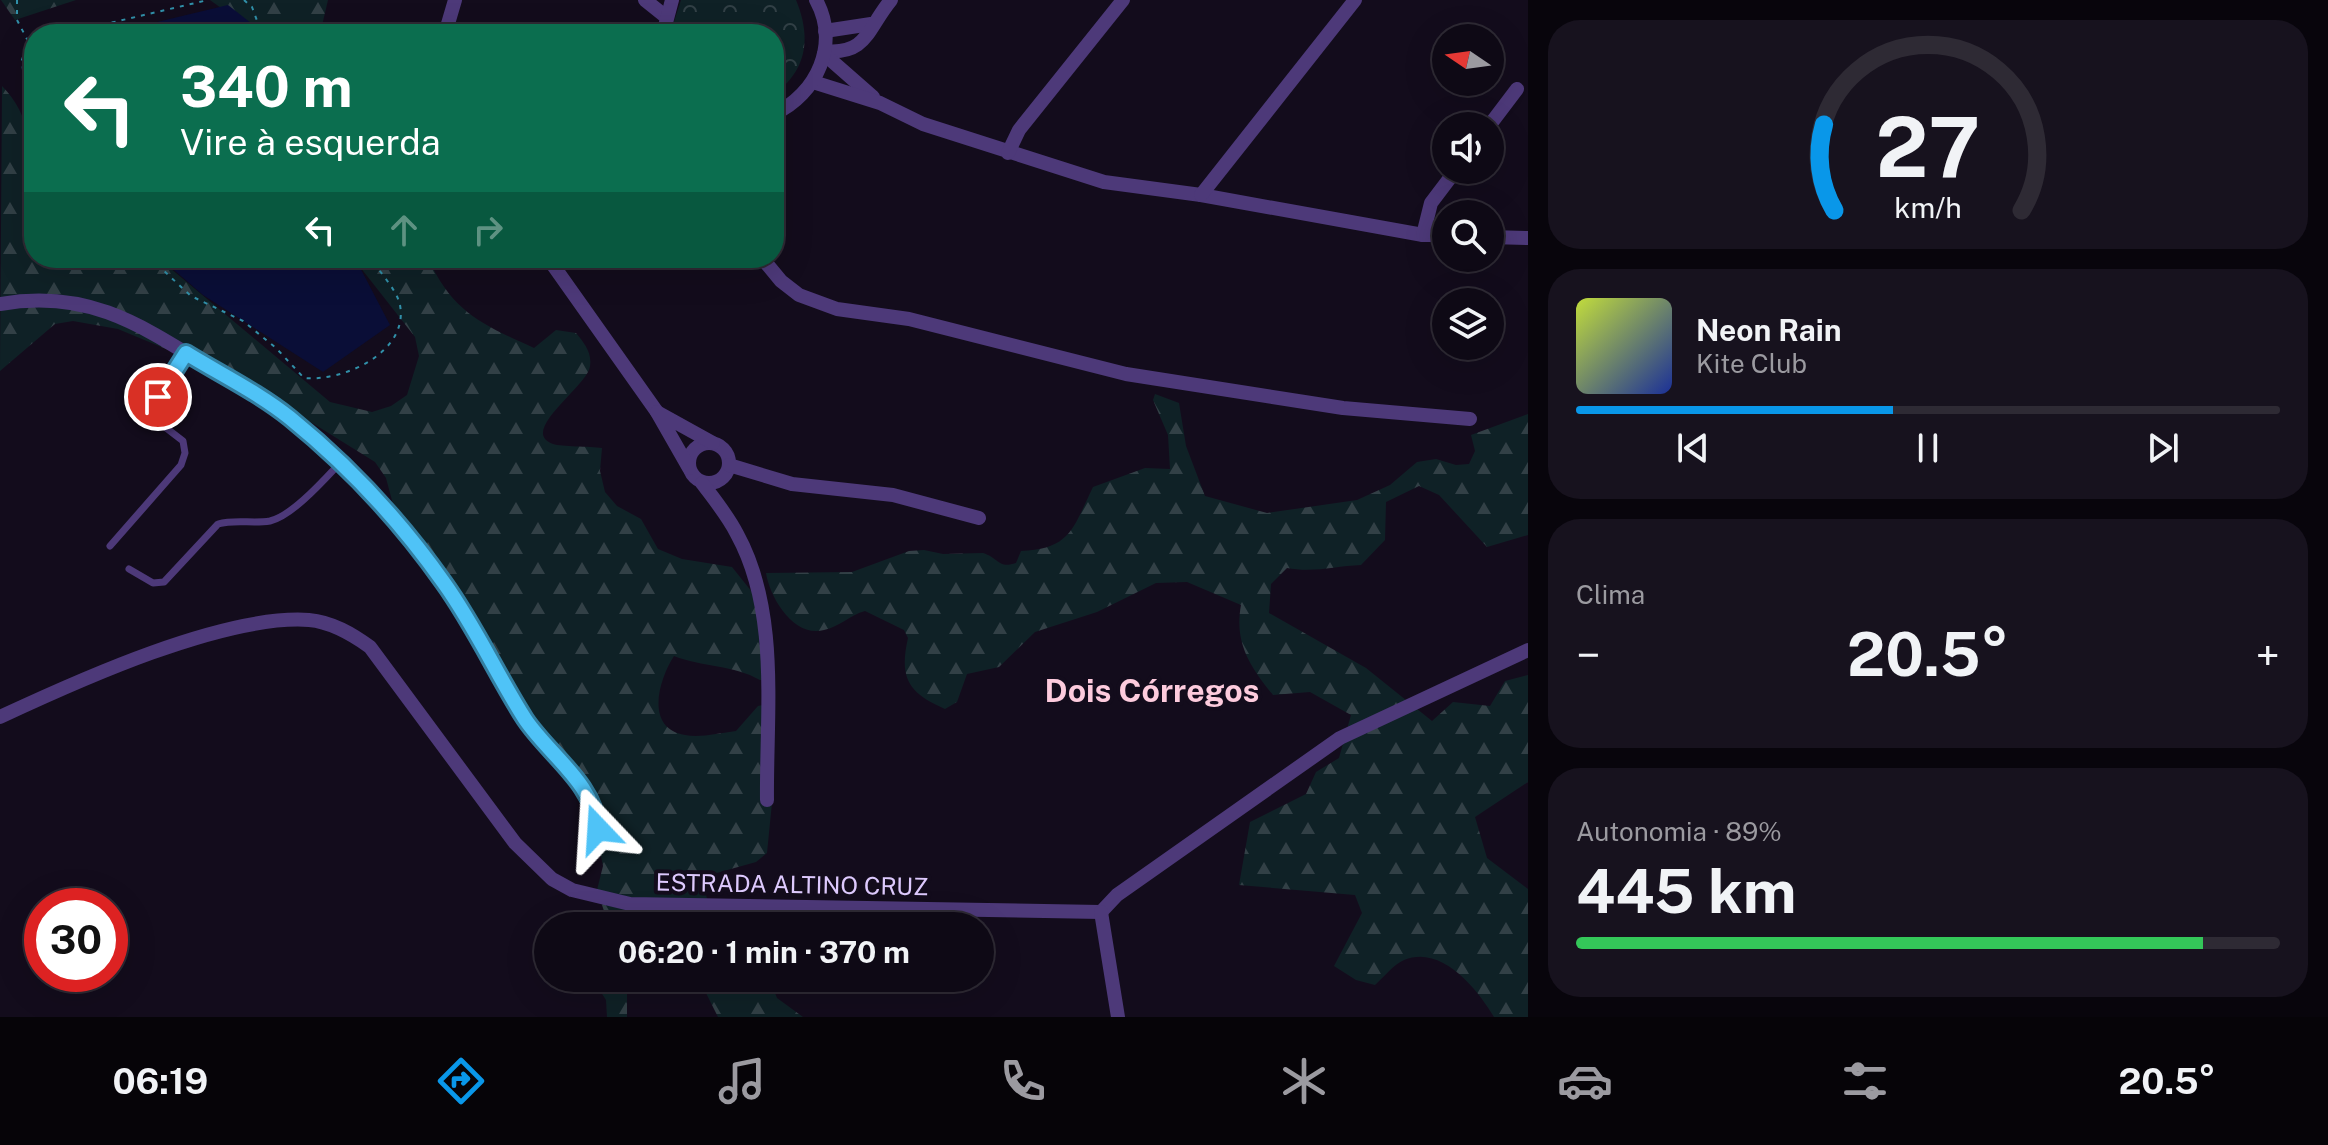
<!DOCTYPE html>
<html lang="pt">
<head>
<meta charset="utf-8">
<style>
  body { margin:0; font-family:"Public Sans",sans-serif; background:#17121e; color:#f1f3f6; height:100vh; display:flex; flex-direction:column; font-size:30px; white-space:nowrap }
  * { box-sizing:border-box; margin:0 }
  p { font-size:26px; color:#9b9aa0 }
  .icon { flex:none; width:44px; height:44px; fill:none; stroke:currentColor; stroke-width:2; stroke-linecap:round; stroke-linejoin:round }
  .map { position:relative; flex:1; overflow:hidden }
  .sheet { display:flex; flex-direction:column; gap:20px; padding:20px; background:#08050c; width:800px }
  .sheet>* { flex:none }
  .guide { position:absolute; left:24px; top:24px; width:760px; height:244px; border-radius:32px; box-shadow:0 8px 32px #0002,0 0 0 2px #2e2a34; background:#0b6e4f; color:#fff; overflow:hidden }
  .needle { width:52px; rotate:283deg }
  .buttons { position:absolute; left:1432px; top:24px; display:grid; gap:16px }
  .buttons a { display:grid; place-items:center; width:72px; height:72px; border-radius:50%; background:#0e0915; box-shadow:0 8px 32px #0002,0 0 0 2px #2e2a34; font-size:40px }
  .speed { position:absolute; left:24px; top:888px; display:flex; gap:16px; font-size:40px; font-weight:700; text-align:center }
  .speed>* { display:grid; place-content:center; width:104px; height:104px; border-radius:50%; background:#0e0915; box-shadow:0 8px 32px #0002,0 0 0 2px #2e2a34; line-height:1 }
  .speed .limit { border:12px solid #d22; background:#fff; color:#111 }
  .pin { position:absolute; display:grid; place-items:center; width:68px; height:68px; color:#fff; margin:-34px; border:4px solid #fff; border-radius:50%; box-shadow:0 2px 8px #0007 }
  .me { position:absolute; width:88px; margin:-44px; rotate:340deg; stroke-linejoin:round; filter:drop-shadow(0 0 6px #0008) }
  .turn { display:flex; align-items:center; gap:28px; height:168px; padding:0 24px; font-size:36px }
  .turn .icon { width:104px; height:104px; stroke-width:2.5 }
  .turn b { display:block; font-size:56px; line-height:68px }
  .lanes { display:flex; align-items:center; height:76px; padding:0 24px; background:#0003; justify-content:center; gap:40px; direction:ltr }
  .lanes .off { opacity:.35 }
  .big { font-size:60px; font-weight:700; line-height:1.1 }
  .sheet .card { flex:1; display:flex; flex-direction:column; justify-content:center; gap:12px; min-width:0; padding:0 28px; border-radius:32px; background:#17121e }
  .sheet .dial { align-items:center; gap:0 }
  .dial svg { height:208px; overflow:visible; fill:none; stroke:#2e2a34; stroke-width:7; stroke-linecap:round; text-anchor:middle }
  .dial text { fill:#f1f3f6; stroke:none }
  .song { display:flex; align-items:center; gap:24px }
  .cover { width:96px; height:96px; border-radius:12px; background:linear-gradient(135deg,hsl(70 70% 55%),hsl(230 70% 35%)) }
  .played { height:8px; border-radius:4px; background:linear-gradient(90deg,#0997e9 45%,#2e2a34 45%) }
  .keys { display:flex; justify-content:space-around; direction:ltr }
  .heat { display:flex; justify-content:space-between; align-items:center; font-size:44px; direction:ltr }
  .charge { height:12px; border-radius:6px; background:linear-gradient(90deg,#34c759 89%,#2e2a34 0) }
  .trip { position:absolute; left:534px; top:912px; width:460px; height:80px; border-radius:40px; background:#0e0915; box-shadow:0 8px 32px #0002,0 0 0 2px #2e2a34; font-weight:700; line-height:80px; text-align:center }
  .tab-bar { display:flex; height:128px; justify-content:space-around; align-items:center; background:#060408; color:#9b9aa0 }
  .tab-bar .icon { width:56px; height:56px }
  .tab-bar .active { color:#0997e9 }
  .tab-bar b { font-size:36px; color:#f1f3f6 }
  main { display:flex; flex:1; min-height:0 }
  .map>svg:first-child { display:block }
</style>
</head>
<body>
<main>
<div class="map">
<svg width="1528" height="1017" viewBox="0 0 1528 1017">
  <defs>
    <pattern id="forest-firs" width="22" height="20" patternUnits="userSpaceOnUse" patternTransform="scale(2)"><rect width="22" height="20" fill="#0f2126"/><path d="M5 1l3.5 6h-7zM16 11l3.5 6h-7z" fill="#324046"/></pattern>
    <pattern id="park-crowns" width="20" height="18" patternUnits="userSpaceOnUse" patternTransform="scale(2)"><rect width="20" height="18" fill="#0f2126"/><path d="M2 6a3 3 0 1 1 6 0M12 15a3 3 0 1 1 6 0" fill="none" stroke="#324046"/></pattern>
  </defs>
  <rect width="100%" height="100%" fill="#130c1c"/>
  <!-- forest -->
  <g fill="url(#forest-firs)">
    <path d="M1,0H76L15,20Z"/>
    <path d="M210,0H328L320,34H257Z"/>
    <path d="M2,86C44,127 34,203 34,258H158L330,402L372,412L391,406L407,395L419,356L415,337L353,258H428C452,312 483,325 534,348L556,330L576,333C584,343 592,352 590,366C589,385 517,432 553,444C561,447 589,446 602,448L600,471L605,492L617,506L641,519L658,549L682,559L732,567L756,597L767,679L760,680C734,665 702,667 674,656C659,679 644,728 685,735C700,738 720,733 736,731L758,706L768,704L773,792L767,853L756,862L713,874C692,909 724,911 745,926H682L667,915L632,926H598L604,911L597,890L603,866L592,812L484,646L454,613L397,519L386,478L375,462L314,424L207,366L118,329L73,321L55,324L0,371Z"/>
    <path d="M1155,394L1179,403L1186,446L1205,496L1267,513L1357,500L1390,485L1417,462L1436,459L1456,465L1469,464L1475,451L1471,435L1528,414V535L1487,547L1439,495L1419,486L1386,502L1385,540L1361,565C1335,566 1313,573 1287,568L1271,584L1269,613L1366,668L1432,721L1453,702L1490,706L1505,681L1528,675V782L1475,817L1487,858L1528,889V1017H1494C1478,990 1442,944 1404,960C1394,964 1384,977 1375,985L1356,980L1334,966L1362,913L1355,895L1239,885L1250,822L1306,794L1316,772L1339,758L1351,715L1310,692L1273,695C1250,667 1234,643 1241,605L1187,582L1156,583L1097,612L1035,632L999,667L967,674L957,702L945,709C908,693 899,678 908,638L904,630L865,611C850,615 839,627 824,630C794,638 770,598 766,573L852,572L909,551L924,550L943,554L983,553C999,558 998,569 1016,563L1021,551C1071,549 1073,528 1093,487L1145,468L1170,469L1168,435L1153,400Z"/>
    <path d="M592,978H627V1017H607L606,1000Z"/>
    <path d="M707,978H769L777,998L803,1017H718L706,993Z"/>
  </g>
  <!-- park -->
  <path fill="url(#park-crowns)" d="M681,0H796C811,36 808,70 774,94V34H670Z"/>
  <!-- water -->
  <g fill="#0a0e37">
    <path d="M228,5L251,23L255,34H107Z"/>
    <path d="M160,258H355L390,325L323,372L203,295Z"/>
  </g>
  <g fill="none" stroke-linecap="round" stroke-linejoin="round">
    <!-- path -->
    <g stroke="#3190a9" stroke-width="2" stroke-dasharray="4 6" stroke-linecap="butt">
      <path d="M17,0V20L28,41L22,60L34,177"/>
      <path d="M244,0L252,7L262,34"/>
      <path d="M63,34L208,0"/>
      <path d="M150,258L191,296L243,321L276,348L304,378C342,382 409,353 400,305C397,290 379,271 370,258"/>
    </g>
    <!-- service -->
    <g stroke="#4d3979" stroke-width="7">
      <path d="M110,546L181,465L185,453L183,441L161,424L154,414L158,397L186,353"/>
      <path d="M129,569L153,583L164,582L218,524C236,519 252,524 270,521C292,516 324,480 340,463"/>
    </g>
    <!-- minor -->
    <g stroke="#4d3979" stroke-width="14">
      <path d="M645,0L665,16"/>
      <path d="M825,31L871,24"/>
      <path d="M445,34L455,0"/>
      <path d="M663,34L672,0"/>
      <path d="M825,51C867,55 867,29 891,0"/>
      <path d="M824,54L873,97"/>
      <path d="M813,82L880,103L923,124L1104,182L1201,195L1423,235H1446"/>
      <path d="M774,114C817,94 840,44 816,0"/>
      <path d="M1489,126L1517,89"/>
      <path d="M1008,153L1019,130L1123,0"/>
      <path d="M1201,195L1355,0"/>
      <path d="M1423,235L1431,203L1456,170"/>
      <path d="M1490,237L1528,238"/>
      <path d="M548,258L657,412"/>
      <path d="M762,258L781,281L799,295L837,309L909,319L1126,374L1343,408L1470,419"/>
      <path d="M0,304C86,289 138,323 207,366C234,383 265,398 289,418C348,464 398,521 442,580C475,624 495,675 526,720C550,755 594,784 598,829L588,851"/>
      <circle cx="709" cy="463" r="20"/>
      <path d="M729,465L792,484L893,495L979,518"/>
      <path d="M689,468L657,412L713,443"/>
      <path d="M702,483C714,499 728,516 737,534C780,612 766,714 767,800"/>
      <path d="M0,717C77,681 224,614 309,620C332,622 352,634 370,647L515,843L552,879L572,890L630,904L1101,912"/>
      <path d="M1101,912L1117,895L1340,738L1528,650"/>
      <path d="M1101,912L1118,1017"/>
    </g>
  </g>
  <g fill="none" stroke-linecap="round" stroke-linejoin="round">
    <!-- route casing -->
    <g stroke="#337fa1" stroke-width="20">
      <path id="route" d="M158,397L186,353C220,374 259,393 290,418C348,465 401,522 444,583C475,626 497,675 525,719C549,755 594,783 598,829"/>
    </g>
    <!-- route -->
    <use href="#route" stroke="#4fc3f7" stroke-width="14"/>
  </g>
  <g text-anchor="middle" stroke-width="8" stroke-linejoin="round" paint-order="stroke">
    <!-- street labels -->
    <g font-size="24" fill="#ddc9fd" stroke="#130c1c">
      <text transform="translate(792 885) rotate(1)" y="8">ESTRADA ALTINO CRUZ</text>
    </g>
    <!-- district labels -->
    <g font-size="32" font-weight="bold" fill="#fdcbdd" stroke="#130c1c">
      <text x="1152" y="702">Dois Córregos</text>
    </g>
  </g>
</svg>
<div class="buttons">
<a><svg class="needle" viewBox="-14 -14 28 28"><path d="M0-13l5 13h-10z" fill="#e53935"/><path d="M0 13l5-13h-10z" fill="#9b9aa0"/></svg></a>
<a><svg class="icon" aria-label="sound" viewBox="0 0 24 24"><path d="M4 9h4l5-4v14l-5-4H4zM17 9q2 3 0 6"/></svg></a>
<a><svg class="icon" aria-label="search" viewBox="0 0 24 24"><circle cx="10" cy="10" r="6"/><path d="M15 15l6 6"/></svg></a>
<a><svg class="icon" aria-label="layers" viewBox="0 0 24 24"><path d="M12 4l9 5-9 5-9-5zM3 14l9 5 9-5"/></svg></a>
</div>
<div class="speed"><div class="limit">30</div></div>
<div class="pin" style="left:158px;top:397px;background:#d93025"><svg class="icon" aria-label="arrive" viewBox="0 0 24 24"><path d="M6 21V4h12l-3 4 3 4H6"/></svg></div>
<svg class="me" style="left:598px;top:829px" viewBox="-20 -20 40 40"><path d="M0-17L14 15 0 8-14 15z" fill="#4fc3f7" stroke="#fff" stroke-width="4"/></svg>
<div class="trip">06:20 · 1 min · 370 m</div>
<div class="guide">
<div class="turn"><svg class="icon" aria-label="left" viewBox="0 0 24 24"><path d="M17 20v-9H6M10 6l-5 5 5 5"/></svg><div><b>340 m</b>Vire à esquerda</div></div>
<div class="lanes"><svg class="icon" aria-label="left" viewBox="0 0 24 24"><path d="M17 20v-9H6M10 6l-5 5 5 5"/></svg><svg class="icon off" aria-label="ahead" viewBox="0 0 24 24"><path d="M12 20V5M6 11l6-6 6 6"/></svg><svg class="icon off" aria-label="right" viewBox="0 0 24 24"><path d="M7 20v-9h11M14 6l5 5-5 5"/></svg></div>
</div>
</div>
<section class="sheet">
<div class="card dial"><svg viewBox="0 0 100 80">
<path d="M14 69A42 42 0 1 1 86 69"/>
<path d="M14 69A42 42 0 0 1 10 36" stroke="#0997e9"/>
<text x="50" y="56" font-size="32" font-weight="700">27</text>
<text x="50" y="72" font-size="11">km/h</text>
</svg></div>
<div class="card">
<div class="song"><i class="cover"></i><div><b>Neon Rain</b><p>Kite Club</p></div></div>
<div class="played"></div>
<div class="keys"><svg class="icon" aria-label="previous" viewBox="0 0 24 24"><path d="M18 5L8 12l10 7zM5 5v14"/></svg><svg class="icon" aria-label="pause" viewBox="0 0 24 24"><path d="M8 5v14M16 5v14"/></svg><svg class="icon" aria-label="next" viewBox="0 0 24 24"><path d="M6 5l10 7-10 7zM19 5v14"/></svg></div>
</div>
<div class="card"><p>Clima</p>
<div class="heat"><a>−</a><b class="big">20.5°</b><a>+</a></div>
</div>
<div class="card"><p>Autonomia · 89%</p><b class="big">445 km</b><div class="charge"></div></div>
</section>
</main>
<nav class="tab-bar">
<b>06:19</b>
<svg class="icon active" aria-label="directions" viewBox="0 0 24 24"><path d="M12 3l9 9-9 9-9-9zM9 14v-3h6M13 9l2 2-2 2"/></svg>
<svg class="icon" aria-label="music" viewBox="0 0 24 24"><path d="M9 18V5l10-2v13"/><circle cx="6" cy="18" r="3"/><circle cx="16" cy="16" r="3"/></svg>
<svg class="icon" aria-label="phone" viewBox="0 0 24 24"><path d="M5 4h4l2 5-3 2q2 4 5 5l2-3 5 2v4C11 20 4 13 5 4z"/></svg>
<svg class="icon" aria-label="climate" viewBox="0 0 24 24"><path d="M12 3v18M4 7l16 10M4 17L20 7"/></svg>
<svg class="icon" aria-label="car" viewBox="0 0 24 24"><path d="M5 17H2v-5l4-1 3-4h7l3 4 3 1v5h-3M9 17h6M6 11h13"/><circle cx="7" cy="17" r="2"/><circle cx="17" cy="17" r="2"/></svg>
<svg class="icon" aria-label="filters" viewBox="0 0 24 24"><path d="M4 7h16M4 17h16"/><circle cx="9" cy="7" r="2"/><circle cx="15" cy="17" r="2"/></svg>
<b>20.5°</b>
</nav>
</body>
</html>
